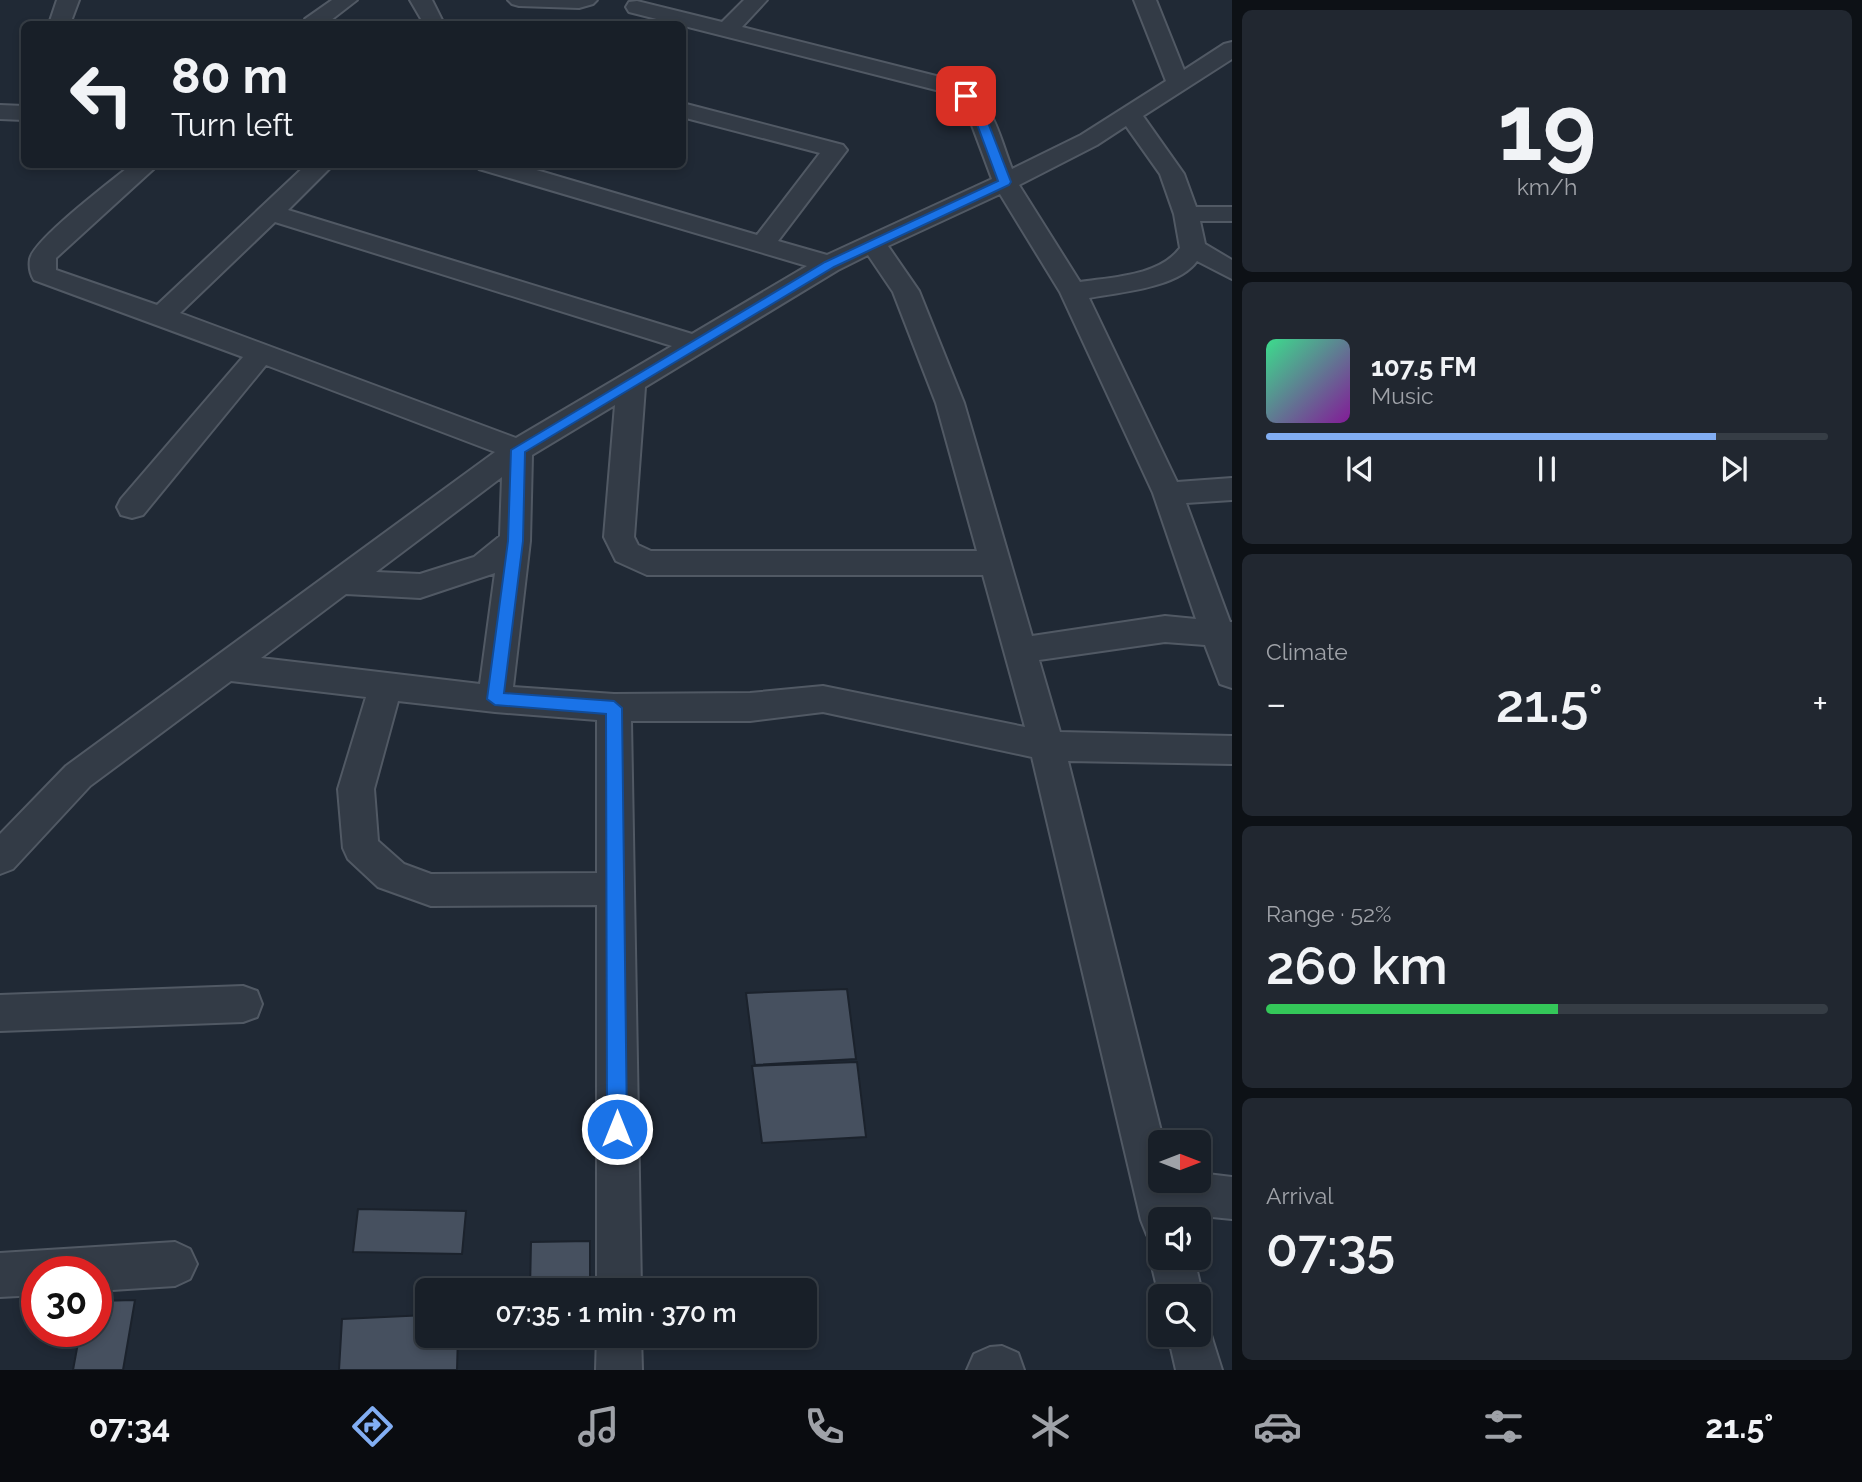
<!DOCTYPE html>
<html lang="en">
<head>
<meta charset="utf-8">
<style>
  body { margin:0; font-family:Raleway,sans-serif; background:#212730; color:#f1f3f6; height:100vh; display:flex; flex-direction:column; font-size:26px; white-space:nowrap }
  * { box-sizing:border-box; margin:0 }
  p { font-size:23px; color:#9fa2a8 }
  .icon { flex:none; width:38px; height:38px; fill:none; stroke:currentColor; stroke-width:2; stroke-linecap:round; stroke-linejoin:round }
  .map { position:relative; flex:1; overflow:hidden }
  .drawer { display:flex; flex-direction:column; gap:10px; padding:10px; background:#0d1116; width:630px }
  .drawer>* { flex:none }
  .guide { position:absolute; left:21px; top:21px; width:665px; height:147px; border-radius:10px; box-shadow:0 4px 10px #0003,0 0 0 2px #363d45; background:#181f28; color:#f1f3f6; overflow:hidden }
  .needle { width:46px; rotate:90deg }
  .buttons { position:absolute; left:1148px; top:1130px; display:grid; gap:14px }
  .buttons a { display:grid; place-items:center; width:63px; height:63px; border-radius:10px; background:#181f28; box-shadow:0 4px 10px #0003,0 0 0 2px #363d45; font-size:35px }
  .speed { position:absolute; left:21px; top:1256px; display:flex; gap:14px; font-size:35px; font-weight:700; text-align:center }
  .speed>* { display:grid; place-content:center; width:91px; height:91px; border-radius:50%; background:#181f28; box-shadow:0 4px 10px #0003,0 0 0 2px #363d45; line-height:1 }
  .speed .limit { border:10px solid #d22; background:#fff; color:#111 }
  .pin { position:absolute; display:grid; place-items:center; width:60px; height:60px; color:#fff; margin:-30px; border-radius:14px; box-shadow:0 4px 10px #0006 }
  .me { position:absolute; width:77px; margin:-38px; rotate:0deg; stroke-linejoin:round; filter:drop-shadow(0 0 5px #0008) }
  .turn { display:flex; align-items:center; gap:24px; height:147px; padding:0 35px; font-size:32px }
  .turn .icon { width:91px; height:91px; stroke-width:2.5 }
  .turn b { display:block; font-size:49px; line-height:60px }
  .big { font-size:52px; font-weight:600; line-height:1.1 }
  .drawer .card { flex:1; display:flex; flex-direction:column; justify-content:center; gap:10px; min-width:0; padding:0 24px; border-radius:10px; background:#212730 }
  .drawer .dial { align-items:center; gap:0 }
  .dial b { font-size:91px; line-height:1 }
  .song { display:flex; align-items:center; gap:21px }
  .cover { width:84px; height:84px; border-radius:10px; background:linear-gradient(135deg,hsl(150 70% 55%),hsl(290 70% 35%)) }
  .played { height:7px; border-radius:4px; background:linear-gradient(90deg,#82aef3 80%,#363d45 80%) }
  .keys { display:flex; justify-content:space-around; direction:ltr }
  .heat { display:flex; justify-content:space-between; align-items:center; font-size:38px; direction:ltr }
  .charge { height:10px; border-radius:5px; background:linear-gradient(90deg,#34c759 52%,#363d45 0) }
  .trip { position:absolute; left:415px; top:1278px; width:402px; height:70px; border-radius:10px; background:#181f28; box-shadow:0 4px 10px #0003,0 0 0 2px #363d45; font-weight:600; line-height:70px; text-align:center }
  .dock { display:flex; height:112px; justify-content:space-around; align-items:center; background:#0a0c10; color:#9fa2a8 }
  .dock .icon { width:49px; height:49px }
  .dock .selected { color:#82aef3 }
  .dock b { font-size:32px; color:#f1f3f6 }
  main { display:flex; flex:1; min-height:0 }
  .map>svg:first-child { display:block }
</style>
</head>
<body>
<main>
<div class="map">
<svg width="1232" height="1370" viewBox="0 0 1232 1370">
  <rect width="100%" height="100%" fill="#202935"/>
  <!-- building -->
  <g fill="#46505f" stroke="#1b222c" stroke-width="2">
    <path d="M847,989L856,1059L755,1065L746,993Z"/>
    <path d="M857,1062L866,1137L762,1143L752,1066Z"/>
    <path d="M358,1209L466,1211L462,1254L353,1252Z"/>
    <path d="M590,1241V1290H530L531,1242Z"/>
    <path d="M135,1300L123,1370H73L80,1332H96V1301Z"/>
    <path d="M427,1315V1335H458L457,1370H339L342,1319Z"/>
  </g>
  <g fill="none" stroke-linecap="round" stroke-linejoin="round">
    <!-- minor casing -->
    <g stroke="#515964" stroke-width="4">
      <g id="minor">
        <path d="M57,0H79L70,24H49Z"/>
        <path d="M332,0H357L326,24H303L305,19Z"/>
        <path d="M410,0H432L444,24H424Z"/>
        <path d="M508,0H597L593,4L579,8L519,6L512,4Z"/>
        <path d="M744,0H767L742,27L956,81C995,103 997,130 1012,169L1081,135L1166,81L1134,0H1156L1184,70L1224,44L1232,42V59L1143,116L1184,174L1196,207H1232V221H1200L1205,244L1232,260V279L1197,261C1178,288 1120,292 1089,298L1177,482L1232,478V500L1186,503L1230,622H1232V688L1220,684L1205,645L1165,642L1039,660L1060,732L1232,736V764L1068,761L1164,1143H1160V1181H1199V1173L1232,1177V1219L1182,1214L1183,1220H1160V1241L1147,1235L1141,1220L1032,757L823,712L750,721H631L641,1290H597V905L431,906L378,887L348,859L343,848L338,789L366,697L231,681L90,786L13,869L0,874V834L66,766L495,452L266,365L143,515L132,518L121,515L117,507L121,499L243,357L34,280C30,274 29,266 30,259C34,239 113,180 132,164H159L56,258V270L157,305L307,164H334L288,210L692,334L807,266L479,169L476,164H516L757,235L820,153L682,117V103L690,105L843,145L847,150L778,241L827,255L992,179L966,109L958,101L940,91L629,12L626,7L629,2L637,1L722,22ZM1126,126L1160,174L1174,214L1180,248C1159,276 1113,277 1080,282L1019,185L1097,145ZM1000,194L1060,292L1153,493L1196,619L1165,616L1032,636L964,403L919,291L888,246ZM275,222L672,346L516,438L180,313ZM868,255L893,292L936,403L977,551H651L638,545L634,537L645,387L838,270ZM615,405L604,537L616,561L647,575H983L1025,727L823,686L750,693L614,694L513,687L530,541L532,455ZM502,477L500,536L474,557L420,574L376,572ZM495,573L480,684L261,658L346,594L420,598ZM398,701L495,712L597,720V873L431,874L404,864L378,841L374,789Z"/>
        <path d="M0,105L24,106V120L0,119Z"/>
        <path d="M243,986L257,991L262,1004L257,1017L243,1022L0,1031V995Z"/>
        <path d="M1160,1241V1258H1194L1203,1297L1199,1307V1297H1160V1300L1150,1258L1157,1243Z"/>
        <path d="M175,1242L190,1249L197,1264L190,1279L175,1286L96,1291V1272H37V1295L0,1297V1253Z"/>
        <path d="M1199,1316L1206,1319L1222,1370H1176L1168,1335H1199Z"/>
        <path d="M597,1335H641L642,1370H596Z"/>
        <path d="M1002,1346L1018,1353L1024,1370H967L974,1354L990,1347Z"/>
      </g>
    </g>
    <!-- minor -->
    <use href="#minor" fill="#333b46" fill-rule="evenodd"/>
  </g>
  <!-- route -->
  <path fill="#1a73e8" stroke="#114b97" stroke-width="2" d="M962,94H970L982,107L1011,182L1009,185L834,267L525,452L523,541L504,693L614,701L622,708L627,1129L624,1136L617,1139L610,1136L607,1129L606,714L495,705L487,699L508,541L511,450L825,262L998,181L971,108L961,96Z"/>
</svg>
<div class="buttons">
<a><svg class="needle" viewBox="-14 -14 28 28"><path d="M0-13l5 13h-10z" fill="#e53935"/><path d="M0 13l5-13h-10z" fill="#9fa2a8"/></svg></a>
<a><svg class="icon" aria-label="sound" viewBox="0 0 24 24"><path d="M4 9h4l5-4v14l-5-4H4zM17 9q2 3 0 6"/></svg></a>
<a><svg class="icon" aria-label="search" viewBox="0 0 24 24"><circle cx="10" cy="10" r="6"/><path d="M15 15l6 6"/></svg></a>
</div>
<div class="speed"><div class="limit">30</div></div>
<div class="pin" style="left:966px;top:96px;background:#d93025"><svg class="icon" aria-label="arrive" viewBox="0 0 24 24"><path d="M6 21V4h12l-3 4 3 4H6"/></svg></div>
<svg class="me" style="left:617px;top:1129px" viewBox="-20 -20 40 40"><circle r="17" fill="#1a73e8" stroke="#fff" stroke-width="3"/><path d="M0-11L8 9 0 5-8 9z" fill="#fff"/></svg>
<div class="trip">07:35 · 1 min · 370 m</div>
<div class="guide">
<div class="turn"><svg class="icon" aria-label="left" viewBox="0 0 24 24"><path d="M17 20v-9H6M10 6l-5 5 5 5"/></svg><div><b>80 m</b>Turn left</div></div>
</div>
</div>
<section class="drawer">
<div class="card dial"><b>19</b><p>km/h</p></div>
<div class="card">
<div class="song"><i class="cover"></i><div><b>107.5 FM</b><p>Music</p></div></div>
<div class="played"></div>
<div class="keys"><svg class="icon" aria-label="previous" viewBox="0 0 24 24"><path d="M18 5L8 12l10 7zM5 5v14"/></svg><svg class="icon" aria-label="pause" viewBox="0 0 24 24"><path d="M8 5v14M16 5v14"/></svg><svg class="icon" aria-label="next" viewBox="0 0 24 24"><path d="M6 5l10 7-10 7zM19 5v14"/></svg></div>
</div>
<div class="card"><p>Climate</p>
<div class="heat"><a>−</a><b class="big">21.5°</b><a>+</a></div>
</div>
<div class="card"><p>Range · 52%</p><b class="big">260 km</b><div class="charge"></div></div>
<div class="card"><p>Arrival</p><b class="big">07:35</b></div>
</section>
</main>
<nav class="dock">
<b>07:34</b>
<svg class="icon selected" aria-label="directions" viewBox="0 0 24 24"><path d="M12 3l9 9-9 9-9-9zM9 14v-3h6M13 9l2 2-2 2"/></svg>
<svg class="icon" aria-label="music" viewBox="0 0 24 24"><path d="M9 18V5l10-2v13"/><circle cx="6" cy="18" r="3"/><circle cx="16" cy="16" r="3"/></svg>
<svg class="icon" aria-label="phone" viewBox="0 0 24 24"><path d="M5 4h4l2 5-3 2q2 4 5 5l2-3 5 2v4C11 20 4 13 5 4z"/></svg>
<svg class="icon" aria-label="climate" viewBox="0 0 24 24"><path d="M12 3v18M4 7l16 10M4 17L20 7"/></svg>
<svg class="icon" aria-label="car" viewBox="0 0 24 24"><path d="M5 17H2v-5l4-1 3-4h7l3 4 3 1v5h-3M9 17h6M6 11h13"/><circle cx="7" cy="17" r="2"/><circle cx="17" cy="17" r="2"/></svg>
<svg class="icon" aria-label="filters" viewBox="0 0 24 24"><path d="M4 7h16M4 17h16"/><circle cx="9" cy="7" r="2"/><circle cx="15" cy="17" r="2"/></svg>
<b>21.5°</b>
</nav>
</body>
</html>
